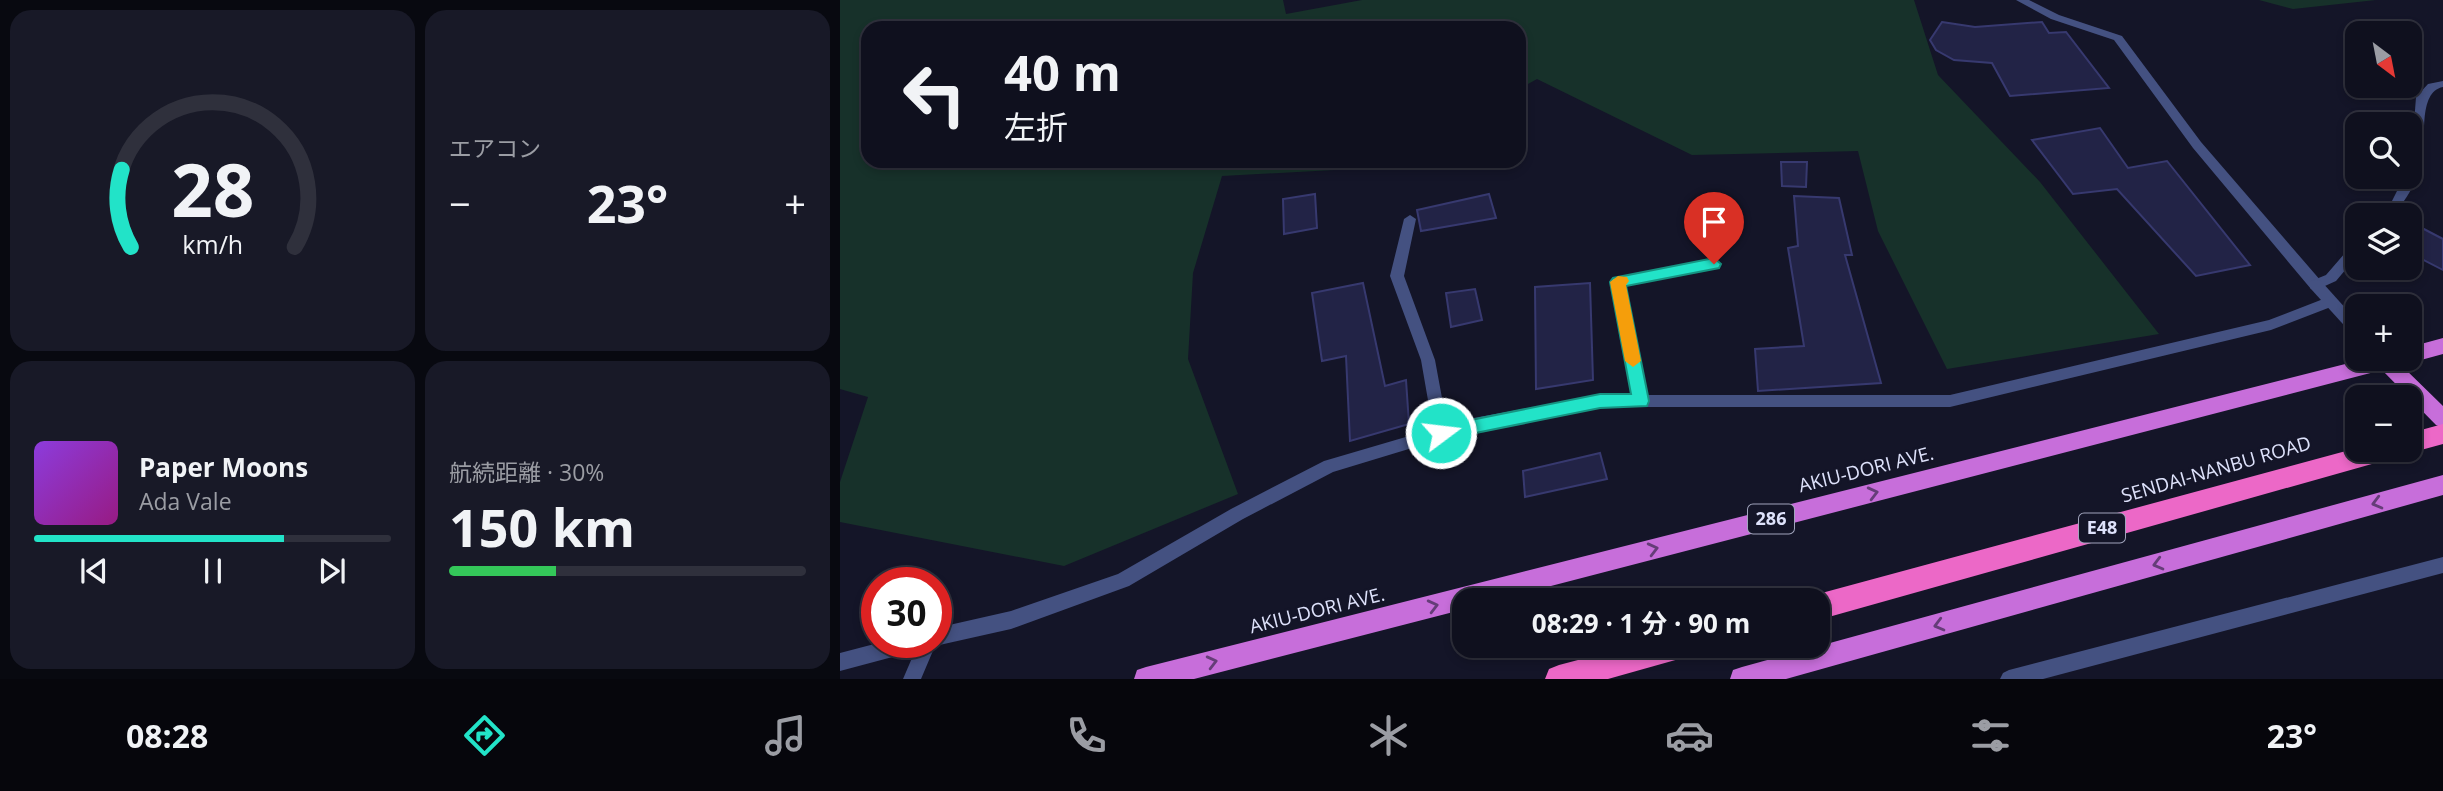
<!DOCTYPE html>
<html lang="ja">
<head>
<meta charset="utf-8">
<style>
  body { margin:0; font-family:"Open Sans","Noto Sans JP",sans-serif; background:#181927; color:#f1f3f6; height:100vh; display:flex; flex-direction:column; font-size:26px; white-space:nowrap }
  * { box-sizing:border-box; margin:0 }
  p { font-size:23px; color:#9b9da4 }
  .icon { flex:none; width:38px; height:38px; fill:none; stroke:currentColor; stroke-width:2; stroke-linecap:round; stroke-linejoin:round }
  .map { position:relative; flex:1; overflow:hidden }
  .details { display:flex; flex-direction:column; gap:10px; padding:10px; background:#080910; width:840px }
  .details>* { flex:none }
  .hud { position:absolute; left:21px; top:21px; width:665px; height:147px; border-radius:21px; box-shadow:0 4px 10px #0003,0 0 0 2px #2f303c; background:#0f101e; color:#f1f3f6; overflow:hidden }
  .needle { width:46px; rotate:148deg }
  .controls { position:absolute; left:1505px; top:21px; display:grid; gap:14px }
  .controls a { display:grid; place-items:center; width:77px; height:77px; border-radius:14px; background:#0f101e; box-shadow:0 4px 10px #0003,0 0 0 2px #2f303c; font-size:35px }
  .speed { position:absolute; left:21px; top:567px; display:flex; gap:14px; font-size:35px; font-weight:700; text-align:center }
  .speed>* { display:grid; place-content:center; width:91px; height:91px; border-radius:50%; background:#0f101e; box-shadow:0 4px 10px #0003,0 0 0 2px #2f303c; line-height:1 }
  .speed .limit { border:10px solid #d22; background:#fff; color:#111 }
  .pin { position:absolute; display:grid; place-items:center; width:60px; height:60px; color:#fff; margin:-72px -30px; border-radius:50% 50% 50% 0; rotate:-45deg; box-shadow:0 0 7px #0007 }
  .pin .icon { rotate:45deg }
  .me { position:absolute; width:77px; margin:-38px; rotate:75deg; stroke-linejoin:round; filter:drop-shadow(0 0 5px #0008) }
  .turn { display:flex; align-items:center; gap:24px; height:147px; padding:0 28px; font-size:32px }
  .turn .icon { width:91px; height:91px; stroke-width:2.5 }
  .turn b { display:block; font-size:49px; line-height:60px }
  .big { font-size:52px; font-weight:700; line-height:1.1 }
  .details .widget { flex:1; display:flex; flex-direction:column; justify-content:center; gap:10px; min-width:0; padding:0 24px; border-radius:21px; background:#181927 }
  .details .dial { align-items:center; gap:0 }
  .dial svg { height:182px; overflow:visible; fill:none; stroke:#2f303c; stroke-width:7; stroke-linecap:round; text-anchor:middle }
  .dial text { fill:#f1f3f6; stroke:none }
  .song { display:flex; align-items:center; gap:21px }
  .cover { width:84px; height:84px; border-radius:10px; background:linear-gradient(135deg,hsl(270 70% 55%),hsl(310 70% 35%)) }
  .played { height:7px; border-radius:4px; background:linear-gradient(90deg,#22e3c8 70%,#2f303c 70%) }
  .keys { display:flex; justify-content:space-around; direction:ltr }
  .heat { display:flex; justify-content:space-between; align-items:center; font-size:38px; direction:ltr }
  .charge { height:10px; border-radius:5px; background:linear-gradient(90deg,#34c759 30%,#2f303c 0) }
  .details .tiles { flex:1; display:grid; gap:10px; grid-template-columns:repeat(2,1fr) }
  .trip { position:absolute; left:612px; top:588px; width:378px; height:70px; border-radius:21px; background:#0f101e; box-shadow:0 4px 10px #0003,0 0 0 2px #2f303c; font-weight:700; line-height:70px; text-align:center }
  .menu { display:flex; height:112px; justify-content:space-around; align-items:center; background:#06060c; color:#9b9da4 }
  .menu .icon { width:49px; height:49px }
  .menu .selected { color:#22e3c8 }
  .menu b { font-size:32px; color:#f1f3f6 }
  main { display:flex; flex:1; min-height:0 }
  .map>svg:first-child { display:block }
</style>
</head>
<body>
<main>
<section class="details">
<div class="tiles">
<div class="widget dial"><svg viewBox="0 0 100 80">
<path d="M14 69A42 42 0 1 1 86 69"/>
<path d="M14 69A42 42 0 0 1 10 35" stroke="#22e3c8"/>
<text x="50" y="56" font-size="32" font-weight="700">28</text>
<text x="50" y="72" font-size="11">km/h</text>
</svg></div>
<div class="widget"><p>エアコン</p>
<div class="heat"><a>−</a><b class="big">23°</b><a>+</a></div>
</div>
<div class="widget">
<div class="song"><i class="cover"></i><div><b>Paper Moons</b><p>Ada Vale</p></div></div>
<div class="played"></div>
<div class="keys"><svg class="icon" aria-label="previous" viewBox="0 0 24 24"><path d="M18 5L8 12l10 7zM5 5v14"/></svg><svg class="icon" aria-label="pause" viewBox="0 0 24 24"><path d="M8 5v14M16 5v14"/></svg><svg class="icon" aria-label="next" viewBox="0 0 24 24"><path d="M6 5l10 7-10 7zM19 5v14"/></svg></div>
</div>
<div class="widget"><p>航続距離 · 30%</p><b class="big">150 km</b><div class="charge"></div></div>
</div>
</section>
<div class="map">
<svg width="1603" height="679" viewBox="0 0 1603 679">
  <rect width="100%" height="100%" fill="#141528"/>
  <!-- green -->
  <g fill="#17312a">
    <path d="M0,0H443L446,14L522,0H1074L1098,75L1200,182L1319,334L1107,369L1038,231L1018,151L852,155L697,79L679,89V28H28V161H544L531,168L382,176L353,273L348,359L398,494L224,566L0,522V482L28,397L0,389Z"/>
    <path d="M1419,0H1536L1453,9Z"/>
  </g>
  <!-- building -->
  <g fill="#222346" stroke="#37396f" stroke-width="2">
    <path d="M1102,22L1135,27L1202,22L1209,33L1226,32L1269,88L1170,96L1152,63L1114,60L1096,50L1090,40Z"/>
    <path d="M1260,128L1288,168L1327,161L1410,265L1356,276L1277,189L1233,194L1192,140Z"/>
    <path d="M941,162H967L966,187L942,186Z"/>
    <path d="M475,194L477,228L444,234L443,199Z"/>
    <path d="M649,194L656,218L581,231L577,210Z"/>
    <path d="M954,196L999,198L1012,255H1005L1041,383L918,391L915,349L964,346L948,248L958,246Z"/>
    <path d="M1580,227L1603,239V270L1570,253V239Z"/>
    <path d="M523,283L545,386L566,380L569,424L510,441L506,356L482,361L472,293Z"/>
    <path d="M750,283L753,380L696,389L695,287Z"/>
    <path d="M635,289L642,320L611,327L606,293Z"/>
    <path d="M760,453L767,479L685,497L683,471Z"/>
  </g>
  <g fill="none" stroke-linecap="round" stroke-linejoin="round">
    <!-- service -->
    <path fill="#445181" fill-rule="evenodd" d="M1176,0H1189L1219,15L1282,36L1361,142L1481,281L1483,285L1481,289H1471L1353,148L1274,40L1211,19Z"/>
    <!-- minor -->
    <g fill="#445181" fill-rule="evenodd">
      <path d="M1603,81V87C1577,92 1587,141 1582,162C1578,180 1566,201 1553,215H1540L1552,201L1564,177H1570L1576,97L1588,84Z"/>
      <path d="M570,215L576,219L564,276L595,360L607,425L628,419L760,395H792L771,282L773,278L874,259L879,261L881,264L879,267L785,286L807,395H1110L1429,320L1491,296L1498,301L1496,305L1431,330L1110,407H760L628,431L493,472L403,519L289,586L171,629L95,646L81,679H63L75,651L0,671V653L42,642H96V628L171,611L278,574L391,509L484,461L593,429L581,360L550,276L564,219Z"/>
      <path d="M1517,243V256L1496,281L1476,290L1471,289L1469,285L1471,281L1486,275L1512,245Z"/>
      <path d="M1603,557V573L1203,679H1160L1163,673L1169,670Z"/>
    </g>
    <!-- tertiary -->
    <path fill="#445181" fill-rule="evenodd" d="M1476,280L1481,281L1517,321V335L1512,334L1471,289L1469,285L1471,281Z"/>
    <!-- trunk -->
    <g fill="#c76eda" fill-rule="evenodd">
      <path d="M1603,338V354L1570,363L1564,361L1561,365L1603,406V428L1596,425L1542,370L657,600H625V609L354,679H294L297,670L306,667L1525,359H1570V347Z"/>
      <path d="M1603,475V495L946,679H890L893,670L902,667Z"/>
    </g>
    <!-- motorway -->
    <g fill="#ec68c7" fill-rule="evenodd">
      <path d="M1603,424V444L1570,453L1562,450H1570V433Z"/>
      <path d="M1517,448L1558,450L1554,457L1546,460L978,620V600H968L978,594Z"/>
      <path d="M791,646H852L848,655L839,659L768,679H705L709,669L719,665Z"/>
    </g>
  </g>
  <!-- one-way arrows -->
  <defs><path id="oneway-chevron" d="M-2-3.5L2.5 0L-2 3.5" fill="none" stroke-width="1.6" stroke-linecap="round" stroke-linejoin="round" transform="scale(1.75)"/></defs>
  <g stroke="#653d78">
    <use href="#oneway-chevron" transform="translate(1033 493) rotate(-14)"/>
    <use href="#oneway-chevron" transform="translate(1537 503) rotate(165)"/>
    <use href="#oneway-chevron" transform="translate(813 549) rotate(-14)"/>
    <use href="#oneway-chevron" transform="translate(1318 564) rotate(165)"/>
    <use href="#oneway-chevron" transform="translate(593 606) rotate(-14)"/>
    <use href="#oneway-chevron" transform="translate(1099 625) rotate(165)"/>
    <use href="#oneway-chevron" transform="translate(372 662) rotate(-14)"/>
  </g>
  <!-- route -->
  <path fill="#22e3c8" stroke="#169482" stroke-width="2" d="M874,258L881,264L879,268L786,286L809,401L807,406L760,408L601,440L595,438L593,433L601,426L760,394H791L770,282L773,278Z"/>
  <!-- slow -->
  <path fill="#f59e0b" d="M778,276L787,277L789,281L786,285L801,361L793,367L785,361L770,282Z"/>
  <g text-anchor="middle" stroke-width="5" stroke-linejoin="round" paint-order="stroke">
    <!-- shield labels -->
    <g fill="#141528" stroke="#a1a4bc" stroke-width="2">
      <rect x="908" y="504.5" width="46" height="29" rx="5"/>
      <rect x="1239" y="513.5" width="46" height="29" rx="5"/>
    </g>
    <g font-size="18" font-weight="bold" fill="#dee2fb">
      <text x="931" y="525">286</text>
      <text x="1262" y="534">E48</text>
    </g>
    <!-- street labels -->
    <g font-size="19" fill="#dee2fb" stroke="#141528">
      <text transform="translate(1026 469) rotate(-14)" y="7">AKIU-DORI AVE.</text>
      <text transform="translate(1376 469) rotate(-16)" y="7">SENDAI-NANBU ROAD</text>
      <text transform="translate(477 610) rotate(-14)" y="7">AKIU-DORI AVE.</text>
    </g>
  </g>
</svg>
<div class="controls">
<a><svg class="needle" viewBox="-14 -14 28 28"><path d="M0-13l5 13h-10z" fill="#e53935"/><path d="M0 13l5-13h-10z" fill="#9b9da4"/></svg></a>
<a><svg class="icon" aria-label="search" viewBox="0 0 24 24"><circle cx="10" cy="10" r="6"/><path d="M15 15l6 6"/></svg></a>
<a><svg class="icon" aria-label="layers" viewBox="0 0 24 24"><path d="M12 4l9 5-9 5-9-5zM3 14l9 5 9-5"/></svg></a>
<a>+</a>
<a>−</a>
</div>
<div class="speed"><div class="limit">30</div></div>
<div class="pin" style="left:874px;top:264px;background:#d93025"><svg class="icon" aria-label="arrive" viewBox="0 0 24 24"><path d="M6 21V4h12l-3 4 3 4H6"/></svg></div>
<svg class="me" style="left:601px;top:433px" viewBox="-20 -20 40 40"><circle r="17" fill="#22e3c8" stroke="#fff" stroke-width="3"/><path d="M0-11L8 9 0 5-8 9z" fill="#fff"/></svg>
<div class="trip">08:29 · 1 分 · 90 m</div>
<div class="hud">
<div class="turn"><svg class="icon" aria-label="left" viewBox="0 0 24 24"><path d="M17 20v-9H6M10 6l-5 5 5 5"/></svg><div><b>40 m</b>左折</div></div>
</div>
</div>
</main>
<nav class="menu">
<b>08:28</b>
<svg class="icon selected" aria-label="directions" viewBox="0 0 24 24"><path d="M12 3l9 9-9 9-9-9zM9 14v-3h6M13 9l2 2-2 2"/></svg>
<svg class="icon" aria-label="music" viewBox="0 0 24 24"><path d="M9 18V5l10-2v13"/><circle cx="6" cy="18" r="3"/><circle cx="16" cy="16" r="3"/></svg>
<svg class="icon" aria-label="phone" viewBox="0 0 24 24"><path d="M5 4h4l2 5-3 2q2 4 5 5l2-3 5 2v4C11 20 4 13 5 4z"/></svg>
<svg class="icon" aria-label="climate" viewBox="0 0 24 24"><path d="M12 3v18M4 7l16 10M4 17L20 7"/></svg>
<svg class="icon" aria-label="car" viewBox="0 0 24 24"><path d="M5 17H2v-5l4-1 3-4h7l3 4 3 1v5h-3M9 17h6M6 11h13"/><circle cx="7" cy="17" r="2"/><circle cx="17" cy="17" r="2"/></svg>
<svg class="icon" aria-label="filters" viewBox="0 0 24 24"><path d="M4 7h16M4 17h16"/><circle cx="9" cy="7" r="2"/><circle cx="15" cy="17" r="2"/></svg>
<b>23°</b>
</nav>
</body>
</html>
